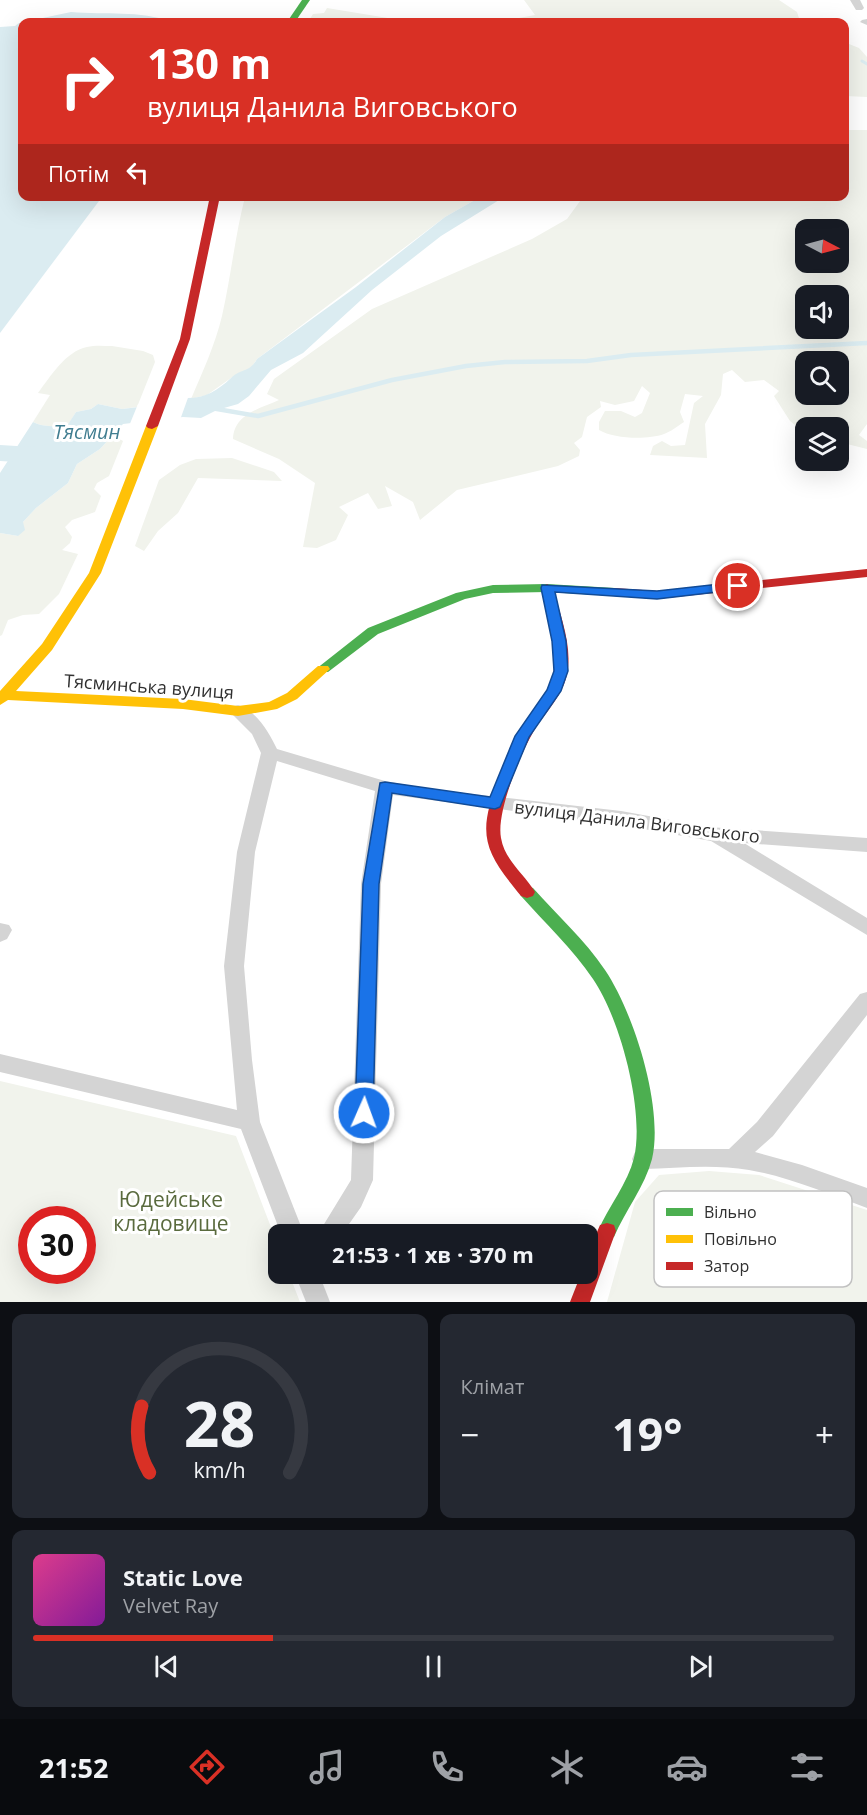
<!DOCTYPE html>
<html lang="uk">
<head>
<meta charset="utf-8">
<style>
  body { margin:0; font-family:"Open Sans",sans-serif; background:#242831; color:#f1f3f6; height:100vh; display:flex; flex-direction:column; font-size:22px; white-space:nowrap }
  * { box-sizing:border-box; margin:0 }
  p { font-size:20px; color:#9ea1a6 }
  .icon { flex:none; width:33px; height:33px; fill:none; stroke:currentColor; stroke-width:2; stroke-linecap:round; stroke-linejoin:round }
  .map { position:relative; height:1302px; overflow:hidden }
  .panel { display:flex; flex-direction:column; gap:12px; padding:12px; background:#0d0f14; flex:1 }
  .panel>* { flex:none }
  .top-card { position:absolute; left:18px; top:18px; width:831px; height:183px; border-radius:12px; box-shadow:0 6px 24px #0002; background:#d93025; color:#fff; overflow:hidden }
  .needle { width:39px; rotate:96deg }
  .controls { position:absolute; left:795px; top:219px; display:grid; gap:12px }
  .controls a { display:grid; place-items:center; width:54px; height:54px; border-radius:12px; background:#171b24; box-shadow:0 6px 24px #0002; font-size:30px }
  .speed { position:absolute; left:18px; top:1206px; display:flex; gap:12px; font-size:30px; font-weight:700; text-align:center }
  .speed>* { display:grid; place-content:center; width:78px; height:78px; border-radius:50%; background:#171b24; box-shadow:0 6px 24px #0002; line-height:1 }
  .speed .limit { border:9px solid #d22; background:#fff; color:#111 }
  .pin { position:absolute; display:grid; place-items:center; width:51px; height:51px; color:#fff; margin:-26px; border:3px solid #fff; border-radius:50%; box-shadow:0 2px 6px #0007 }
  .me { position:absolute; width:66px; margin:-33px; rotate:2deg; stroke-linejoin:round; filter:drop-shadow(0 0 4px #0008) }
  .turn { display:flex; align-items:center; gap:21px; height:126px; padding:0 30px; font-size:27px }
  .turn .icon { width:78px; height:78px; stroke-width:2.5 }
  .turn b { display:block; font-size:42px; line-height:51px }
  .then { display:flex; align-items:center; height:57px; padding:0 30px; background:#0003; gap:12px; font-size:22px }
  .big { font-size:45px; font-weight:700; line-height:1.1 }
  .panel .widget { flex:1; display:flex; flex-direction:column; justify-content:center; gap:9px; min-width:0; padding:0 21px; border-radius:12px; background:#242831 }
  .panel .dial { align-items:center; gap:0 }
  .dial svg { height:156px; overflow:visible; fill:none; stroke:#363941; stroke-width:7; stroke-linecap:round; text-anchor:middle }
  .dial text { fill:#f1f3f6; stroke:none }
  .song { display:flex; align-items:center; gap:18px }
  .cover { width:72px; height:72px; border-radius:9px; background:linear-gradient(135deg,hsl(330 70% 55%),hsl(290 70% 35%)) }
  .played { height:6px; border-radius:3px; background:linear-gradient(90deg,#d93025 30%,#363941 30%) }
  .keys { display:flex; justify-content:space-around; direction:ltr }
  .heat { display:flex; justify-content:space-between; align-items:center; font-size:33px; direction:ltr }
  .panel .tiles { flex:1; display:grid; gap:12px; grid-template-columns:1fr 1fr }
  .widget:last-child { grid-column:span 2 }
  .trip { position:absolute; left:268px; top:1224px; width:330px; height:60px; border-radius:12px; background:#171b24; box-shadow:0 6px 24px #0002; font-weight:700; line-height:60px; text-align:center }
  .dock { display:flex; height:96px; justify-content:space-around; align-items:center; background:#090b0e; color:#9ea1a6 }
  .dock .icon { width:42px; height:42px }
  .dock .selected { color:#d93025 }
  .dock b { font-size:27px; color:#f1f3f6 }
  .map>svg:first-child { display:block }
</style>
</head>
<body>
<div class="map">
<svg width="867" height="1302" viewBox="0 0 867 1302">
  <rect width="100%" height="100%" fill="#fff"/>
  <!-- green -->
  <g fill="#f1f3ec" fill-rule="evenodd">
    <path d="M524,0H779L797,12L800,21L308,22L313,14L324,13L327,8L400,20L419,18L498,22L535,15Z"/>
    <path d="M844,42L859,48L867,57V97L845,96Z"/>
    <path d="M845,130H867V424L859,435L867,441V449L839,442L838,428H806L805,433L790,421L774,396L779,391L764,380L745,382L732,370L723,374L721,395L705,424L707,458L650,455L653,446L662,441L671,446L685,445L694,403L703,396L685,394L680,412L684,422C678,426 670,432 664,434C647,440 614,439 599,430V422L605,411H621L635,417L642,413L650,393L642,386L634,401L615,405L600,401L601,407L587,417L582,437L574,443L580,450L579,456L558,466L457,490L420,520L413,502L385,486L392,506L378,509L368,493L339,507L348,515L336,540L317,548L303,547L315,483L279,459L233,439C234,414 259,409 279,400L267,394L274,379L372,309L532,239L567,219L583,197L844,196ZM806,230H838V262H806ZM806,296H838V328H806ZM806,362H838V394H806Z"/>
    <path d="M245,197H480L445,217L257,359L251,368L231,378L207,395L191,399C203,371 215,345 222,316C231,276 235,236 245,197Z"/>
    <path d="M112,346L143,351L153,355L155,362L137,407L122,409L98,404L91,409L76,412L65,430C53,424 44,428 33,422L50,395L38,393C50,377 66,351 87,347C95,345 104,346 112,346Z"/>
    <path d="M113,435L123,441L109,476L97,483L94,489L101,496L95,512L72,520L65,527L72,537L70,543L62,550L78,554L59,594L39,614L23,615L8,620L2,635L0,636V533L18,536L23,522L36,508L68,483L77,464L100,449Z"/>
    <path d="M232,458L274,472L282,481L198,478L178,513L158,531L144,551L135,546L159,480L180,465L196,459Z"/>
    <path d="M0,1081L236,1136L279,1248V1274H289L300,1302H0ZM32,1220H82V1270H32Z"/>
    <path d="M709,1171L759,1175L867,1210V1302H607L635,1202L659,1175Z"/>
  </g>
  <!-- water -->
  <g fill="#dbecf1">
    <path d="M71,12C107,15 137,10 174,22H22V196L102,197L0,333V27L15,26L19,23Z"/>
    <path d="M480,197H504L441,236L372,290L303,353L271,370L249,396L238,404L217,410L201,418L183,417L123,424L100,449L77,464L68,483L36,508L23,522L25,530L18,536L0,533V473L33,422C44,428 53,424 65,429L76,412L91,409L98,404L122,409L181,402L184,398C204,399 217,391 231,378C241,368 249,373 257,359L356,287L445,217Z"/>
  </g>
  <!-- pier -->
  <path fill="#fff" d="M189,395L180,420L129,426L138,404L180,399L183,396Z"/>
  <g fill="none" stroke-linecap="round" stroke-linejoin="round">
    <!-- stream-far1 -->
    <path stroke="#dbecf1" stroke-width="3" d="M862,61L867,64"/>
    <!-- stream -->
    <path stroke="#dbecf1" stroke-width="4.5" d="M211,408L258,416L392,380L466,366L505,362L587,361L631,355L867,343"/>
    <!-- river -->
    <path fill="#dbecf1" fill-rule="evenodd" d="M55,443L65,445L69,451L65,457L33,463L0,461V445L33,447Z"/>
    <!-- street -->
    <g fill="#d4d4d4" fill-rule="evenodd">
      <path d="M850,0H860L864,8L862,10H856Z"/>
      <path d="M867,19V25L860,22L862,20Z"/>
      <path d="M238,705C257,711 269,733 277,749L385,781L430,789L621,811L709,827L867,838V852L744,843L867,918V935L711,841L621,825L393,795L381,884L373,1180L361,1207L342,1234H318L351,1180L361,884L375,791L277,761L255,852L244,966L252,1060L260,1122L304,1234H281L241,1129L0,1072V1054L237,1110L224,966L237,852L261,753L252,734L229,711L232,707Z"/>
      <path d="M0,923L9,925L12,930L7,939L0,942Z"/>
      <path d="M867,992V1015L773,1136L755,1152L802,1165L867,1188V1208C828,1194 789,1177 749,1170C714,1164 678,1168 643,1169L635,1166L632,1159L635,1152L643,1149H729L757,1122L860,994Z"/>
      <path d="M295,1274H319L330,1302H306Z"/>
    </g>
    <!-- fast -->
    <g fill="#4caf50" fill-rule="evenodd">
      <path d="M302,0H310L295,22H287Z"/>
      <path d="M547,584L615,588L621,592L615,596L547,592L493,593L465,599L378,634L328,672H318L316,669L368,628L456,593L493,585Z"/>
      <path d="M527,886L533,888C557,915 585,940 605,970C634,1013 664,1108 652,1159C645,1186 625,1211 614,1237L607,1239L600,1237L598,1231C608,1207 628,1183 634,1158C645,1111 620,1018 593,979C573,949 545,923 521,896L519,892L521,888Z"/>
    </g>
    <!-- slow -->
    <path fill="#ffc107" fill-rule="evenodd" d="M152,423L158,426L101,573L52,650L16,691L183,699L238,706L269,702L287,693L318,666H328L330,669L297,699L277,709L238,716L183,709L8,700L0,705V691L42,644L89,573L146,426Z"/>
    <!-- jam -->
    <g fill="#c62828" fill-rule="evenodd">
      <path d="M210,196H220L190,339L158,426L152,429L148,428L146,426L180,339Z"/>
      <path d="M867,569V577L657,599L615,596L609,592L615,588L657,591Z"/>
      <path d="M547,584L553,588C560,615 573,646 567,674C563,695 546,712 535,729C521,752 496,812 501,838C505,861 524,873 535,892L533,896L527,898L521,896C482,849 477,833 500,776C507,758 513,741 523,725C534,709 549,694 553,674C559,646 547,615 541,588Z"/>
      <path d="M607,1223L614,1225L616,1231L590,1302H570L581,1274H588C588,1255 593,1241 600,1225Z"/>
    </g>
  </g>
  <!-- route -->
  <path fill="#1a73e8" stroke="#114b97" stroke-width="1.5" d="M738,582L745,586L743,589L657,599L555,592L566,641L568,671L561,691L529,737L500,807L495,809L392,793L379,884L373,1113L370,1119L364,1121L357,1119L355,1113L363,884L380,783L385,782L490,797L515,736L547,690L554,671L552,641L541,588L542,585L657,591Z"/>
  <g text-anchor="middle" stroke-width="6" stroke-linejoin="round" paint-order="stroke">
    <!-- street labels -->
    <g font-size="18" fill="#303030" stroke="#fff">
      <text transform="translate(149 687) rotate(4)" y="6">Тясминська вулиця</text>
      <text transform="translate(637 822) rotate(7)" y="6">вулиця Данила Виговського</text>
    </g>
    <!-- water labels -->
    <g font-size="20" font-style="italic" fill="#407d90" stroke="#fff">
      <text x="87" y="439">Тясмин</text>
    </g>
    <!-- near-park labels -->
    <g font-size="21" fill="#5a6b3e" stroke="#fff">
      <text x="171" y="1207">Юдейське<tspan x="171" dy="24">кладовище</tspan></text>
    </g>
  </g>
  <!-- legend -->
  <rect x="654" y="1191" width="198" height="96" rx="9" fill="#fff" stroke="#c1c1c1" stroke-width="1.5"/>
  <rect x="666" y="1208" width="27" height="8" fill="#4caf50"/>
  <rect x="666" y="1235" width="27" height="8" fill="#ffc107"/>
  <rect x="666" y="1262" width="27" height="8" fill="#c62828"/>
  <g font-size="16" fill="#303030">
    <text x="704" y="1218">Вільно</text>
    <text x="704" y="1245">Повільно</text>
    <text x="704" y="1272">Затор</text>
  </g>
</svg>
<div class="controls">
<a><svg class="needle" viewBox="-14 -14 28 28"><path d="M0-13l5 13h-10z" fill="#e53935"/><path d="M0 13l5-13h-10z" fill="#9ea1a6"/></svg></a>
<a><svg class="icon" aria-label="sound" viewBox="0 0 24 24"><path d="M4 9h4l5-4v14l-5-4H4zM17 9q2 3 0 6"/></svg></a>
<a><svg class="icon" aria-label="search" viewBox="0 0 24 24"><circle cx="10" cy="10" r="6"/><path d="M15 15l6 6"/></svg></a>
<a><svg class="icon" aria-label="layers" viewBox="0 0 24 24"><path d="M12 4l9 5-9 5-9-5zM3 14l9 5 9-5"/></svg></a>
</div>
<div class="speed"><div class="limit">30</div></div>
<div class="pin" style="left:738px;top:586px;background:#d93025"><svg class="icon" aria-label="arrive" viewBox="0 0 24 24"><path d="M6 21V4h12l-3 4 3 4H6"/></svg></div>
<svg class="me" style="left:364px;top:1113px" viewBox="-20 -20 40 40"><circle r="17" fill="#1a73e8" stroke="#fff" stroke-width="3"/><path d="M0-11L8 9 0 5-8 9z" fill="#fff"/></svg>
<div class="trip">21:53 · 1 хв · 370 m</div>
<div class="top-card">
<div class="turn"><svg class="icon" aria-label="right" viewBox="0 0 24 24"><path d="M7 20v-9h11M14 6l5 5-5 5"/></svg><div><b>130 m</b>вулиця Данила Виговського</div></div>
<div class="then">Потім<svg class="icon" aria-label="left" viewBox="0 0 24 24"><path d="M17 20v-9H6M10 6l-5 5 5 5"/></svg></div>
</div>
</div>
<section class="panel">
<div class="tiles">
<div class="widget dial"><svg viewBox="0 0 100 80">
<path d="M14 69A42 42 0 1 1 86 69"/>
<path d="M14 69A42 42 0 0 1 10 35" stroke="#d93025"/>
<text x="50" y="56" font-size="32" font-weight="700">28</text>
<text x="50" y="72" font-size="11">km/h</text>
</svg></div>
<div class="widget"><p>Клімат</p>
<div class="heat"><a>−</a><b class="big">19°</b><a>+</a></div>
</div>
<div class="widget">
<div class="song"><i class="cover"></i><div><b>Static Love</b><p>Velvet Ray</p></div></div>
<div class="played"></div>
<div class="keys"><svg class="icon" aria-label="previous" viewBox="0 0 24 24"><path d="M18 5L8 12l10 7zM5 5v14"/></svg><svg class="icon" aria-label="pause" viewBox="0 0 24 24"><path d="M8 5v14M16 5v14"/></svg><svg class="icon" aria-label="next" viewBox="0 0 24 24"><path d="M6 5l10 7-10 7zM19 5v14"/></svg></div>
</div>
</div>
</section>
<nav class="dock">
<b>21:52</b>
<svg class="icon selected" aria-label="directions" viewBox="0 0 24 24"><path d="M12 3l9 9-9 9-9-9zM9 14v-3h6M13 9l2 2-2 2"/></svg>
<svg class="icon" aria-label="music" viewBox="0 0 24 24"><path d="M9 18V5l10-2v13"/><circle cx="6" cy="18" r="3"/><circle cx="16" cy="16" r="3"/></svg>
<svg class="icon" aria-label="phone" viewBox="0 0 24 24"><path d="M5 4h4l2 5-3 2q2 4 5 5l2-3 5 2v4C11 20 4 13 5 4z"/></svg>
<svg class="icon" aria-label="climate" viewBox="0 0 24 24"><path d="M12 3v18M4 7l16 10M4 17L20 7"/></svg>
<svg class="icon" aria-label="car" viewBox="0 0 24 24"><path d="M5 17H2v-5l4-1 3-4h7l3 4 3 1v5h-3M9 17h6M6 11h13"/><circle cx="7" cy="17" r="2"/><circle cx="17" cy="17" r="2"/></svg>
<svg class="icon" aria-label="filters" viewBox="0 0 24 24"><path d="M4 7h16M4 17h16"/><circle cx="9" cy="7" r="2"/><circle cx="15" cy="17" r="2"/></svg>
</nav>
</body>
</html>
